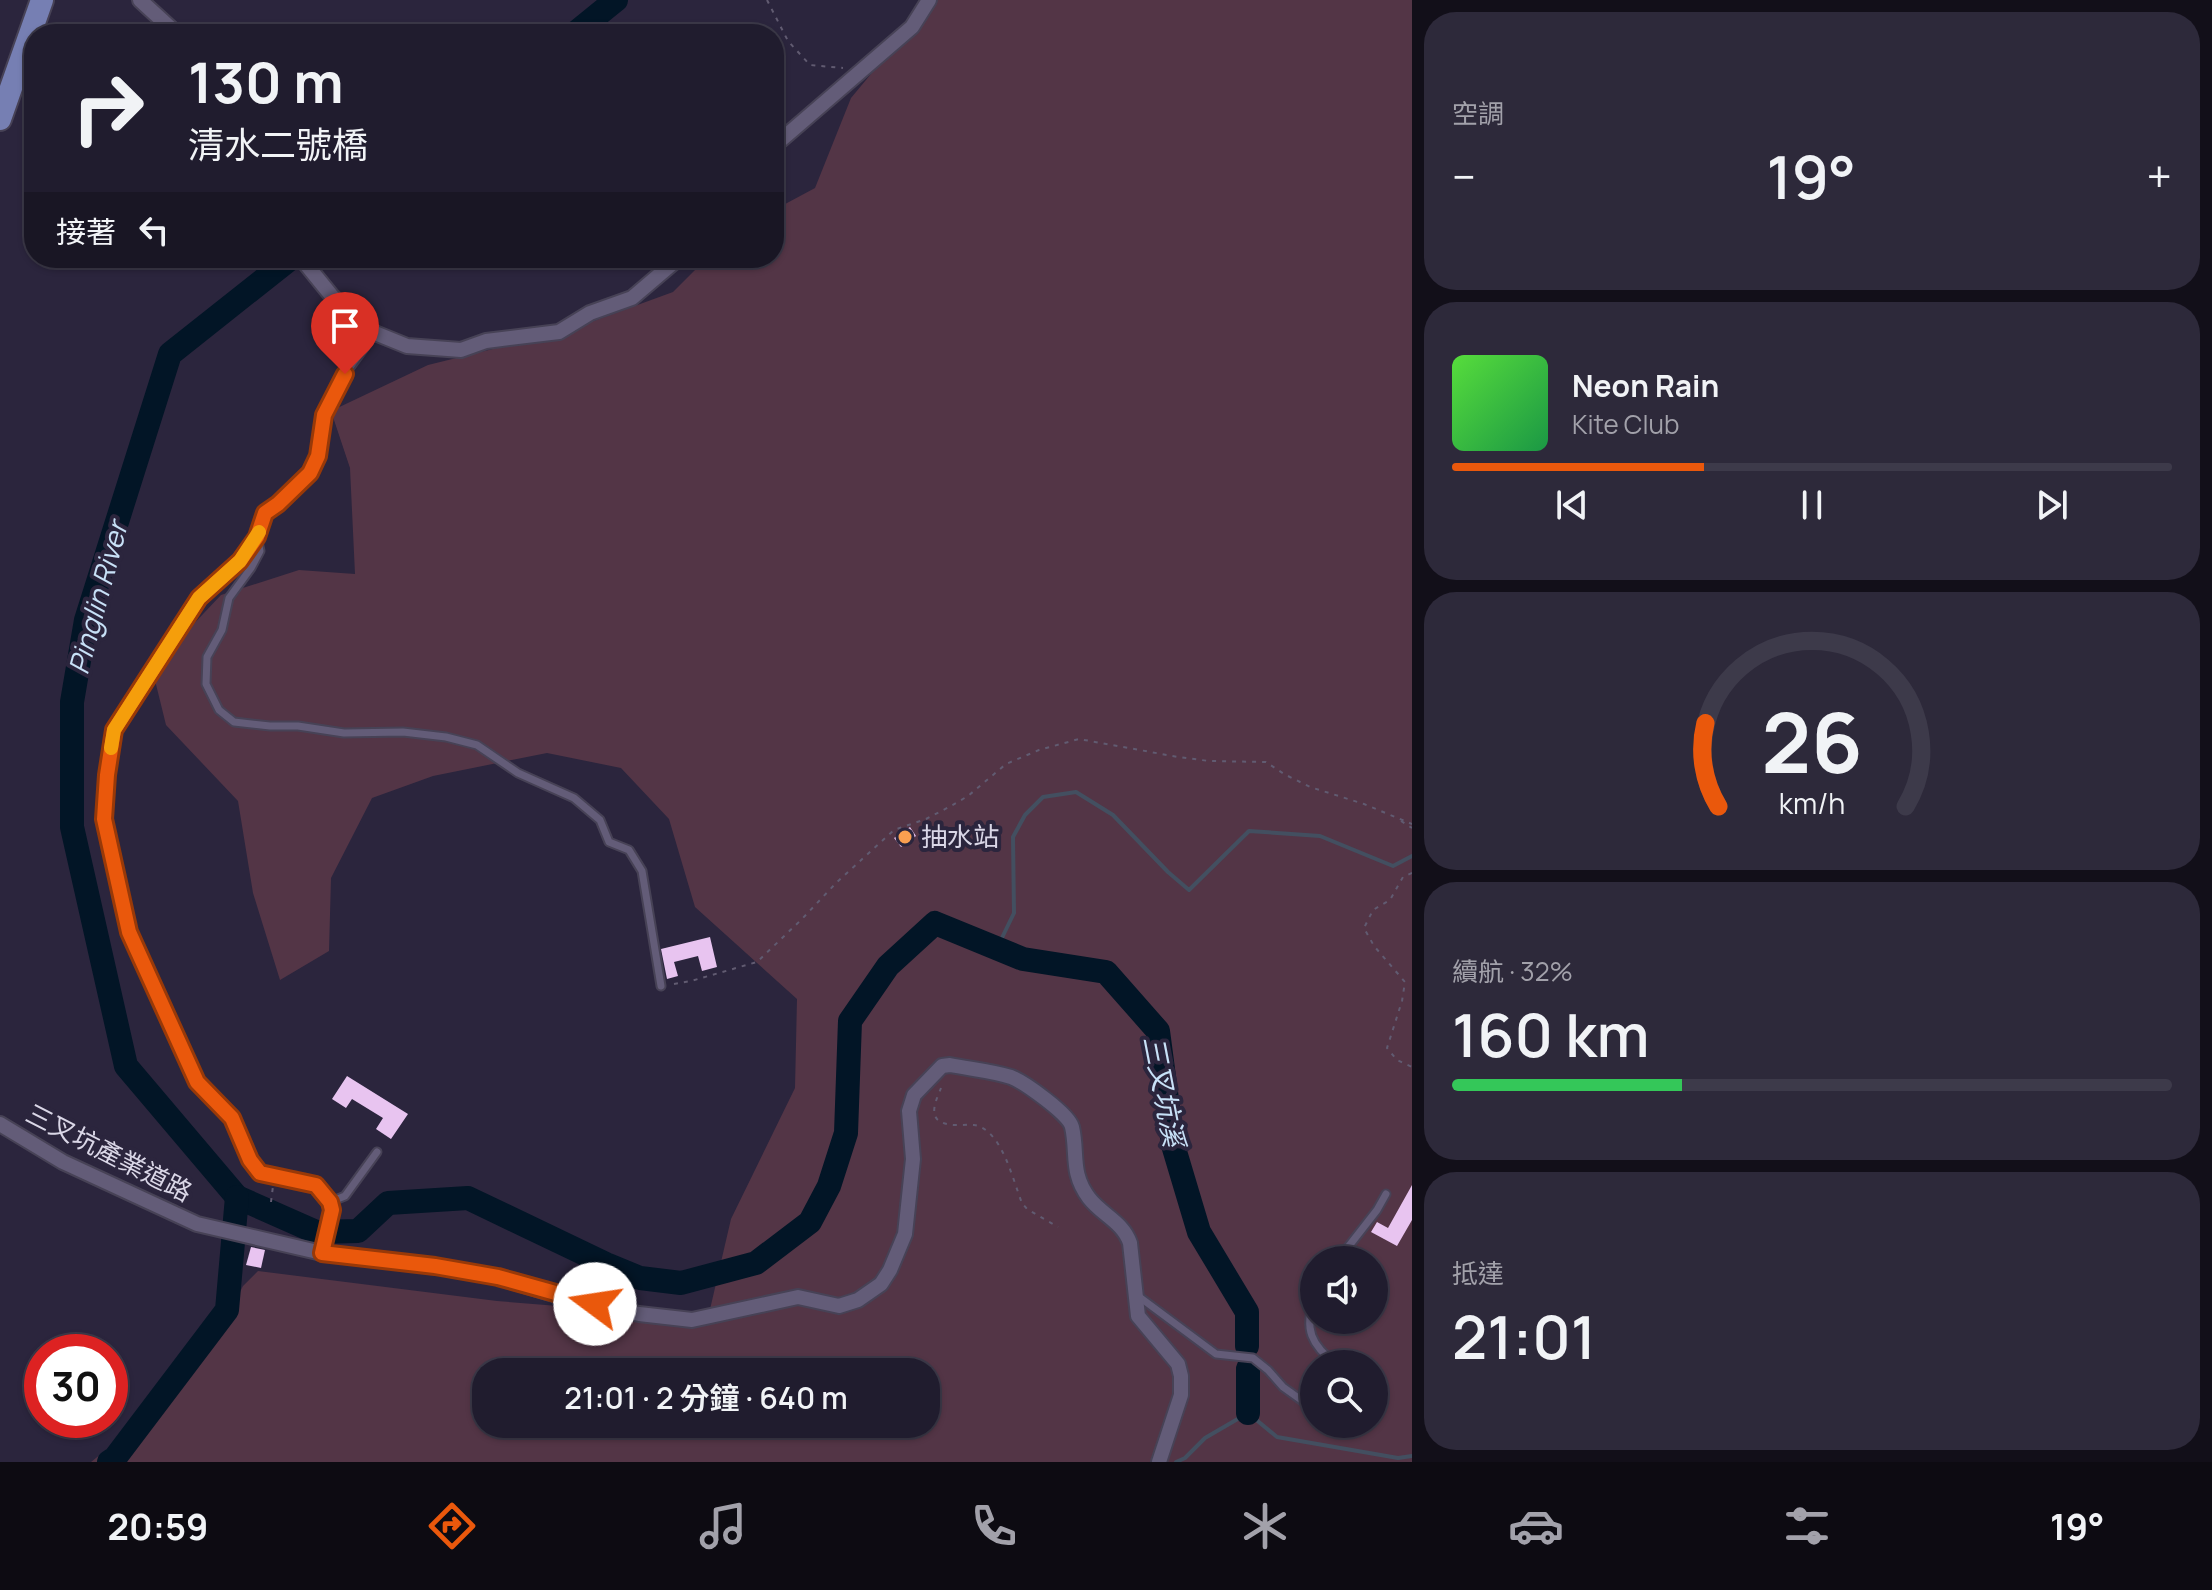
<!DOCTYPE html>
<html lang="zh-TW">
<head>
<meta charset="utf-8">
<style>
  body { margin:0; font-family:Manrope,"Noto Sans TC",sans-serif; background:#2d293a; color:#f1f3f6; height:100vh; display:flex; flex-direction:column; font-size:30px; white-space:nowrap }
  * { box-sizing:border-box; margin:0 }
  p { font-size:26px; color:#a2a1aa }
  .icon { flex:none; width:44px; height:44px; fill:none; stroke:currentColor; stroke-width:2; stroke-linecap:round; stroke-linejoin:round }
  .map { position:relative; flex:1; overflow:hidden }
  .side { display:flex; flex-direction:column; gap:12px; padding:12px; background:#120f19; width:800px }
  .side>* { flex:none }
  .hud { position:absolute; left:24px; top:24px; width:760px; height:244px; border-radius:32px; box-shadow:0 2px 6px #0004,0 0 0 2px #3d3a4a; background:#201c2e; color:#f1f3f6; overflow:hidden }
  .fabs { position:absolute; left:1300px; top:1246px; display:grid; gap:16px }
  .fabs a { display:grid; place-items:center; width:88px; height:88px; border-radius:50%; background:#201c2e; box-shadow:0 2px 6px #0004,0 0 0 2px #3d3a4a; font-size:40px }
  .speed { position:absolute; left:24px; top:1334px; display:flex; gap:16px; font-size:40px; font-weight:700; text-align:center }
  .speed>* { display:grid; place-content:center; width:104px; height:104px; border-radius:50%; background:#201c2e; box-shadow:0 2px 6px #0004,0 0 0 2px #3d3a4a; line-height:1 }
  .speed .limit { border:12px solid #d22; background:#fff; color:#111 }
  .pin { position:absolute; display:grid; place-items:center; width:68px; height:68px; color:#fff; margin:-82px -34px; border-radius:50% 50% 50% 0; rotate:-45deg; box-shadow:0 0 8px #0007 }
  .pin .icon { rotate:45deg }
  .me { position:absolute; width:88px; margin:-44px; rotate:284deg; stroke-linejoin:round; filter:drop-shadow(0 0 6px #0008) }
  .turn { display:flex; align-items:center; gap:28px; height:168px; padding:0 32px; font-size:36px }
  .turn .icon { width:104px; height:104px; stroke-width:2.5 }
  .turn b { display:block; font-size:56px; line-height:68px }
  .then { display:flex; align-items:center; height:76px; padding:0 32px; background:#0003; gap:16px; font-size:30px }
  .big { font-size:60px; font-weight:600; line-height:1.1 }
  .side .widget { flex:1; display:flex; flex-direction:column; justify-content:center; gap:12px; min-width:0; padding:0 28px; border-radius:32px; background:#2d293a }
  .side .dial { align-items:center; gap:0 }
  .dial svg { height:208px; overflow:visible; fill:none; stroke:#3d3a4a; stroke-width:7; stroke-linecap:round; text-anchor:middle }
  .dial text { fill:#f1f3f6; stroke:none }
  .song { display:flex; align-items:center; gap:24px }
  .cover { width:96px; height:96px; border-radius:12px; background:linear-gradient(135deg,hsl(110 70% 55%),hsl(140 70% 35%)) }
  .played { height:8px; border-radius:4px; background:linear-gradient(90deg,#ea580c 35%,#3d3a4a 35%) }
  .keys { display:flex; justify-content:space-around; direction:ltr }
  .heat { display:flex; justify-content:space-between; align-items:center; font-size:44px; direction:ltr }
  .charge { height:12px; border-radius:6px; background:linear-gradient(90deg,#34c759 32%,#3d3a4a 0) }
  .trip { position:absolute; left:472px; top:1358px; width:468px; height:80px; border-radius:32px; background:#201c2e; box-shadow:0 2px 6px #0004,0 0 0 2px #3d3a4a; font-weight:600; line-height:80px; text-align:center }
  .menu { display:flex; height:128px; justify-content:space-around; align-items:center; background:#0d0b12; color:#a2a1aa }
  .menu .icon { width:56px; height:56px }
  .menu .selected { color:#ea580c }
  .menu b { font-size:36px; color:#f1f3f6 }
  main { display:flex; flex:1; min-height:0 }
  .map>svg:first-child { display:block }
</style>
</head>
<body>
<main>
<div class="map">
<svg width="1412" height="1462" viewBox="0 0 1412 1462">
  <rect width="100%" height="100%" fill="#2b253d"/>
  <!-- green -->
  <path fill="#533546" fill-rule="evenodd" d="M929,0H1412V1462H91L166,1402L218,1335L243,1286L258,1271L497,1301L708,1318L731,1219L795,1088L797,999L695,907L669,819L621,768L547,753L433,776L372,798L331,878L329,951L280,980L253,893L238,801L166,725L152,668L221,595L299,570L355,574L350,468L331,411L428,365L569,330L673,292L707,258H774V210L815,188L851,98L905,33ZM1314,1260H1374V1320H1314ZM1314,1364H1374V1424H1314ZM486,1372H926V1424H486Z"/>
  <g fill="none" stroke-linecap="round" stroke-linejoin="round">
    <!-- stream -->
    <g stroke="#434f60" stroke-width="4">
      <path d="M997,948L1014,913L1013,837L1025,815L1043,797L1076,792L1113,815L1168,872L1189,890L1249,831L1320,836L1393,866L1412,856"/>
      <path d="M1176,1462L1185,1458L1205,1438L1248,1413L1277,1437L1398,1458L1412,1456"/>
    </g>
    <!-- river -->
    <g stroke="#021526" stroke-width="24">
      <path d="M574,34L616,0"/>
      <path d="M291,258L170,354L86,620L72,702V827L126,1066L237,1197L316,1232L358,1231L388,1203L468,1198L606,1264L640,1278L681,1283L756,1263L810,1222L829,1186L846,1133L850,1021L888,966L935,923L1023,959L1106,972L1158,1031L1173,1145L1199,1232L1247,1312V1346"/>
      <path d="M1248,1369V1413"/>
      <path d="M109,1462L115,1458L227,1310L237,1197"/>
    </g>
  </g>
  <!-- building -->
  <g fill="#e8c4f0">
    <path d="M910,827L916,836L901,847L894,838Z"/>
    <path d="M710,937L717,967L702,971L698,956L674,962L678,976L667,979L661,949Z"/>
    <path d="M347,1076L408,1114L391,1139L376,1129L383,1118L352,1099L346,1108L332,1099Z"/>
    <path d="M1412,1185V1220L1397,1246L1371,1232L1377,1222L1388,1228Z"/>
    <path d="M251,1247L265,1250L261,1268L246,1265Z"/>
  </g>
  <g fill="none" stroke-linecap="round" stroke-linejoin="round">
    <!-- lane casing -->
    <g stroke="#474256" stroke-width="11">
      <g id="lane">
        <path d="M257,537L260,551L251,568L229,598L222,630L207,657L206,684L219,710L234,722L270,726H298L344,733L403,732L446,737L477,745L518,773L574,798L600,820L609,842L629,850L642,871L661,986"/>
        <path d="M330,1202L345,1196L377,1152"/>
        <path d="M322,1252L332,1210L330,1202L316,1185L260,1173L250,1160L232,1118L197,1082L129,932L104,819L107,775L114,730L199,598L240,561L257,537L265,513L278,504L310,473L318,456L324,415L345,374L375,333"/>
        <path d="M1338,1260L1377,1210L1386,1194"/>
        <path d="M1138,1296L1216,1354L1253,1358L1268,1370L1283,1387L1304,1402L1314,1406"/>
        <path d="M1314,1299C1304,1329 1311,1345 1336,1364"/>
      </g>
    </g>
    <!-- street casing -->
    <g stroke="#474256" stroke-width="18">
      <g id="street">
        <path d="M140,0L177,34"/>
        <path d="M774,146L912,27L929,0"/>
        <path d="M301,258L331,295L355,320L375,333L407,346L461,350L486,341L559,332L590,313L632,298L679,258"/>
        <path d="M0,1124L63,1162L197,1224L322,1253L435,1266L498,1277L573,1300L639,1314L692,1320L798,1297L839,1306L858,1300L881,1284L890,1270L905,1234L913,1159L909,1111L914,1095L942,1066L950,1065C970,1069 992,1071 1011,1077C1024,1082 1069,1114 1072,1127C1078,1153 1070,1173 1089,1198C1102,1215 1123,1222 1130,1243L1138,1316L1178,1364L1181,1376V1395L1159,1462"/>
      </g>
    </g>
    <!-- primary casing -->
    <g stroke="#474256" stroke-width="26">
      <path id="primary" d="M0,119L42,0"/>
    </g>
    <!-- path -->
    <g stroke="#615b71" stroke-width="2" stroke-dasharray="4 6" stroke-linecap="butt">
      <path d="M767,0L788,41L810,65L843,68"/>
      <path d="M1401,821L1412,828"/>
      <path d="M1412,873L1403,877L1390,900L1373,910L1364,928L1374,946L1405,982L1402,1001L1387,1048L1397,1060L1412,1067"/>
      <path d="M674,984L691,981L757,962L802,919L837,882L894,830L926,819L949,807L968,796L1006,764L1039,750L1079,739L1178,757L1209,761L1266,762L1284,774L1310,787L1364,804L1412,824"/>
      <path d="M941,1088C938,1096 930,1111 937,1119C946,1128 963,1124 974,1125C1002,1129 1013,1181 1022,1203L1027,1209L1058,1227"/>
      <path d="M271,1202L273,1186"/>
    </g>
    <!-- lane -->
    <use href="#lane" stroke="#635c78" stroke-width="7"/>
    <!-- street -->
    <use href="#street" stroke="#635c78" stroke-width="14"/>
    <!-- primary -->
    <use href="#primary" stroke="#767fb3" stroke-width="22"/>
  </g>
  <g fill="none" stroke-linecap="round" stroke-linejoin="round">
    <!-- route casing -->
    <g stroke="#983908" stroke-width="20">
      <path id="route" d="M345,374L324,415L318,456L310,473L278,504L265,513L257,537L240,561L199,598L114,730L107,775L104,819L129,932L197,1082L232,1118L250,1160L260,1173L316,1185L330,1202L332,1210L322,1253L435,1266L498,1277L595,1304"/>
    </g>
    <!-- route -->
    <use href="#route" stroke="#ea580c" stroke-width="14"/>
    <!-- slow -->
    <path stroke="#f59e0b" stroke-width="14" d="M111,748L114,730L199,598L240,561L259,532"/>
  </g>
  <!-- markers -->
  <circle fill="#fa9f50" stroke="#2b253d" stroke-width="3" cx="905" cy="837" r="8"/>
  <g text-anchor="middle" stroke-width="8" stroke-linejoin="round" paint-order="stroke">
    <!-- poi labels -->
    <g font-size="26" fill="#dad7e7" stroke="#2b253d" text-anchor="start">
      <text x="921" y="846">抽水站</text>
    </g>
    <!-- street labels -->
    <g font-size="26" fill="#dad7e7" stroke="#2b253d">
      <text transform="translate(109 1153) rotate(27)" y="9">三叉坑產業道路</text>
    </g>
    <!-- water labels -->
    <g font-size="28" font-style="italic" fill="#c8e1f7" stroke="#2b253d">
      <text transform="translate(98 598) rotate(-75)" y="10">Pinglin River</text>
      <text transform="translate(1164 1091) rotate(79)" y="10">三叉坑溪</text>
    </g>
  </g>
</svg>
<div class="fabs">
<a><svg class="icon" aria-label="sound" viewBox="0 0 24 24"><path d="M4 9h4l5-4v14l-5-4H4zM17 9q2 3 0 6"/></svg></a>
<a><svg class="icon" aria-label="search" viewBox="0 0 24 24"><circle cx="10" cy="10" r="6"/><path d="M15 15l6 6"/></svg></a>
</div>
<div class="speed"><div class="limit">30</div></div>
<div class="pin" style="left:345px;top:374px;background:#d93025"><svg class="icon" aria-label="arrive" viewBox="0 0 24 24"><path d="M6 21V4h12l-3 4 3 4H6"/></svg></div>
<svg class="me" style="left:595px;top:1304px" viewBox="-20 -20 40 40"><circle r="19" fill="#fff"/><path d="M0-13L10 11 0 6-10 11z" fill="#ea580c"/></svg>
<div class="trip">21:01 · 2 分鐘 · 640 m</div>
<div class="hud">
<div class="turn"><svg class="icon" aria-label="right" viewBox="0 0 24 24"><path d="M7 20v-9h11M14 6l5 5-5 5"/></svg><div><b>130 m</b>清水二號橋</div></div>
<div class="then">接著<svg class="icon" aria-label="left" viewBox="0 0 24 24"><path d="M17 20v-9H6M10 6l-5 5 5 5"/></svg></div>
</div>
</div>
<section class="side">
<div class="widget"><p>空調</p>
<div class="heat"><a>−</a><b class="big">19°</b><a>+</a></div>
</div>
<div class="widget">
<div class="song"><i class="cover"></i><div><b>Neon Rain</b><p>Kite Club</p></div></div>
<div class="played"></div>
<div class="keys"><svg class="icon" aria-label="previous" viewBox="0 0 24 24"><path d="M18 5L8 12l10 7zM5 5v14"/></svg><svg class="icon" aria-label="pause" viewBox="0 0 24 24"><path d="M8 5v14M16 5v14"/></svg><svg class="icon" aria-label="next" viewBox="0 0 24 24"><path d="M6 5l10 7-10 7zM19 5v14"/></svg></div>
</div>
<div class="widget dial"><svg viewBox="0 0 100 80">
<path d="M14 69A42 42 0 1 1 86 69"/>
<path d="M14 69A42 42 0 0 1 9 37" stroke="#ea580c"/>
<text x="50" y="56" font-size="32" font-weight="700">26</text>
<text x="50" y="72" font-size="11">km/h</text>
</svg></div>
<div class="widget"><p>續航 · 32%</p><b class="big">160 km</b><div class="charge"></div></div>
<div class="widget"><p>抵達</p><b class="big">21:01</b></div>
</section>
</main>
<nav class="menu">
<b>20:59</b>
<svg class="icon selected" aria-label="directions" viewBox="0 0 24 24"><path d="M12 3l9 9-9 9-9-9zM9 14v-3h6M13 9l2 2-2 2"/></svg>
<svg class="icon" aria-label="music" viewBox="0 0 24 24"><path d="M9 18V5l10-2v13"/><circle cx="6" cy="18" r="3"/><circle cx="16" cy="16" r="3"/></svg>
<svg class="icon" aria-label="phone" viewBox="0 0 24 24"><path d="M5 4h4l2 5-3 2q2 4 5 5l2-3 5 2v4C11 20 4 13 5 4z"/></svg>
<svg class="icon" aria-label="climate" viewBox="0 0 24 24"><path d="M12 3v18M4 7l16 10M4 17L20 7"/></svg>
<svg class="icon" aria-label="car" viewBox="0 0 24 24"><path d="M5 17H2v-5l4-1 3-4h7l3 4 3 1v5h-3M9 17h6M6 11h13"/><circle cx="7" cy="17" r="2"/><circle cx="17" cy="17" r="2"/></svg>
<svg class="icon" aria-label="filters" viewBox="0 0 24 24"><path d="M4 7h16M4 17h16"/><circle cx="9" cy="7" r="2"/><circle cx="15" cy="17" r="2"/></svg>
<b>19°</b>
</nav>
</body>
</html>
